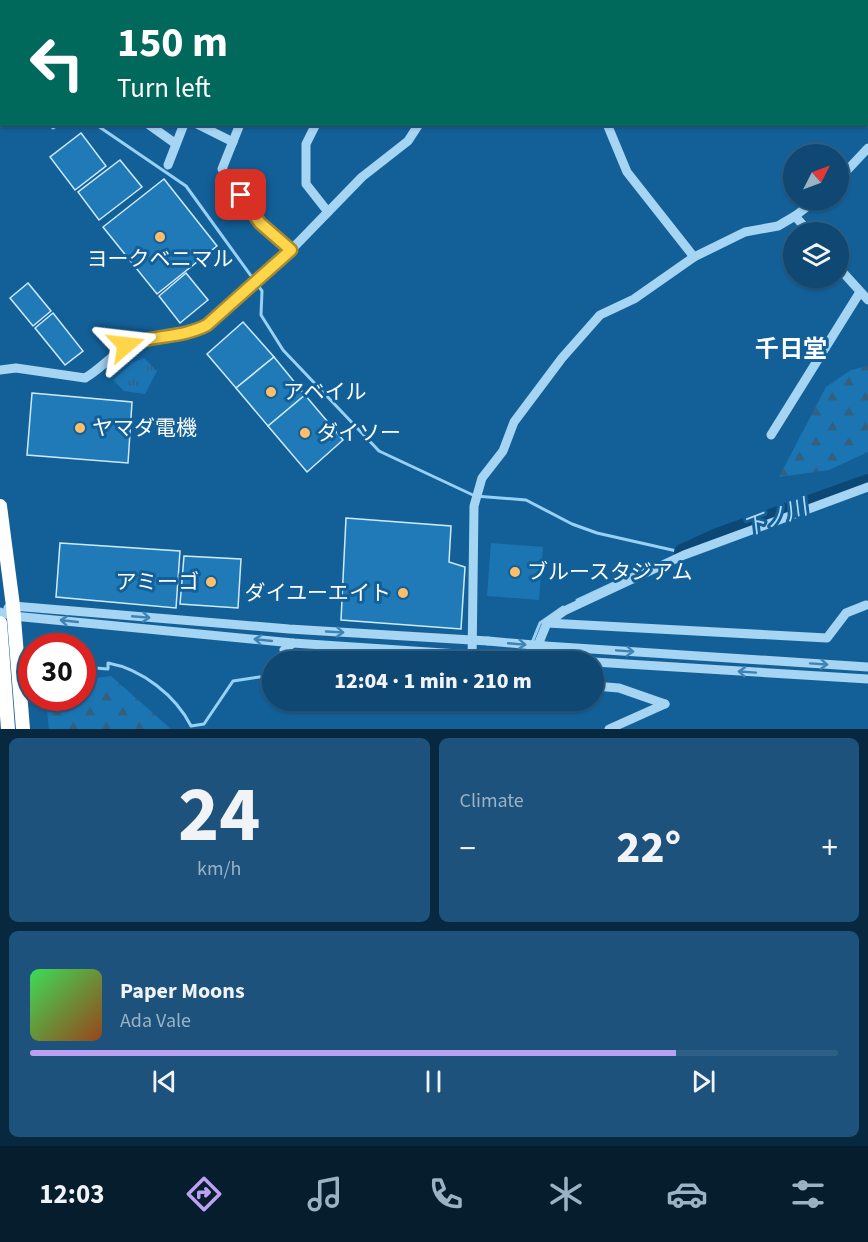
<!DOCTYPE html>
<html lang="en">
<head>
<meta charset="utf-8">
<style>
  body { margin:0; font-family:"Source Sans 3","Noto Sans JP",sans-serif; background:#1c527b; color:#f1f3f6; height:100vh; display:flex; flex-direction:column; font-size:22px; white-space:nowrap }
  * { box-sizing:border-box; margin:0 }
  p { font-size:20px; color:#9bb2c4 }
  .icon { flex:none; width:33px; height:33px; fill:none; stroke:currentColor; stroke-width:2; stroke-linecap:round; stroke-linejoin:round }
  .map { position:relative; height:729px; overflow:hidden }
  .details { display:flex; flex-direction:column; gap:9px; padding:9px; background:#08283f; flex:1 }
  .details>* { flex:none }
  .hud { position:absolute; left:0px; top:0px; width:868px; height:126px; box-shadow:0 2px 4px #0004,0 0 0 2px #2e6085; background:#00695c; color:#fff; overflow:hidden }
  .needle { width:39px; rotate:48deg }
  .controls { position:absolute; left:783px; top:144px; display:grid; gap:12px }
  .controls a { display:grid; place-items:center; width:66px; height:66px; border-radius:50%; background:#0e4873; box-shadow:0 2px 4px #0004,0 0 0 2px #2e6085; font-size:30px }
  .speed { position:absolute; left:18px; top:633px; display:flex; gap:12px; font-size:30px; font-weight:700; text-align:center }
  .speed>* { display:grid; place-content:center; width:78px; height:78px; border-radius:50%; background:#0e4873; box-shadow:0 2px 4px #0004,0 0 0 2px #2e6085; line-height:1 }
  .speed .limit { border:9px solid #d22; background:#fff; color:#111 }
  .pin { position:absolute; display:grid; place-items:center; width:51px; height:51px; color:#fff; margin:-26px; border-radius:12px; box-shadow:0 3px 9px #0006 }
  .me { position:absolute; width:66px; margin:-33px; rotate:73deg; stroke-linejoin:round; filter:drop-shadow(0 0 4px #0008) }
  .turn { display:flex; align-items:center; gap:21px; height:126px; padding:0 18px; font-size:27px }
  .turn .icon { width:78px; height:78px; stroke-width:2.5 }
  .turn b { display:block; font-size:42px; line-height:51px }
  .big { font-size:45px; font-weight:800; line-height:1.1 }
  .details .tile { flex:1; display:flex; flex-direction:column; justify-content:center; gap:9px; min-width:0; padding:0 21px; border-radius:9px; background:#1c527b }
  .details .dial { align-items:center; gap:0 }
  .dial b { font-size:78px; line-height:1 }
  .song { display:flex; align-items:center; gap:18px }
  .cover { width:72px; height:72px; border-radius:9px; background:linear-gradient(135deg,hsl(130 70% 55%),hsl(20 70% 35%)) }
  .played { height:6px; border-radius:3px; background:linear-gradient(90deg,#bca0f2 80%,#2e6085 80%) }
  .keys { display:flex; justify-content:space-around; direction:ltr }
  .heat { display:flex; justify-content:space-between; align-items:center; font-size:33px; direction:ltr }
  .details .tiles { flex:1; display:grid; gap:9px; grid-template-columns:1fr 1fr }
  .tile:last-child { grid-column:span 2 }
  .trip { position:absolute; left:262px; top:651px; width:342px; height:60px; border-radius:30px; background:#0e4873; box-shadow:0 2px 4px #0004,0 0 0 2px #2e6085; font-weight:800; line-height:60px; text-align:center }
  .tabs { display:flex; height:96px; justify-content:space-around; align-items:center; background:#061d2e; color:#9bb2c4 }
  .tabs .icon { width:42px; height:42px }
  .tabs .active { color:#bca0f2 }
  .tabs b { font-size:27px; color:#f1f3f6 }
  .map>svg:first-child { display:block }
</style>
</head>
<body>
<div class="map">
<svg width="868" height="729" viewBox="0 0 868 729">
  <defs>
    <pattern id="forest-firs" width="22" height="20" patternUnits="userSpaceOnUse" patternTransform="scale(1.5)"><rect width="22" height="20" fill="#1b75b3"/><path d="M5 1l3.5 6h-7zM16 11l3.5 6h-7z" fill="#346080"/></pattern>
    <pattern id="park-tufts" width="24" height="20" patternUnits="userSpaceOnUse" patternTransform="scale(1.5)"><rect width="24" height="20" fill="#1b75b3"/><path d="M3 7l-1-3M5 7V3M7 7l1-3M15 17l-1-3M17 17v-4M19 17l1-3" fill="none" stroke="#346080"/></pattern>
  </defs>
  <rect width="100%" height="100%" fill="#136099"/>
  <!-- grass -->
  <path fill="#1b75b3" d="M491,543L543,547L539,600L487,596Z"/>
  <!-- forest -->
  <g fill="url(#forest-firs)">
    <path d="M868,366V452L829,470L779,477L826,387L851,370Z"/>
    <path d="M111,676L171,729H49L46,700L82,698L83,680Z"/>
  </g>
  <!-- park -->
  <path fill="url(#park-tufts)" d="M144,358L157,371L145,394L124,391L113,380L132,363Z"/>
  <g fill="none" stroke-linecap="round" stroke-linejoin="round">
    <!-- stream -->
    <g stroke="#98d1f6" stroke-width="3">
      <path d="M50,124L53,128L60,124"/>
      <path d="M95,124L186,186L262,291L261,315L283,350L379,451L475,496L526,500L572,524L597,533L681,552"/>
      <path d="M577,600L652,565"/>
      <path d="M527,655L540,623L563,607"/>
      <path d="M82,667L108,669V663C142,669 176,696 191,726L204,724L233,681L266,676L273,682"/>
    </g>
    <!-- river -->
    <path stroke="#0c4875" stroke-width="16" d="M682,552L717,536L868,482"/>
  </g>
  <!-- building -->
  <g fill="#217ab8" stroke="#ceeafd" stroke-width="1.5">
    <path d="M81,133L106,166L75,190L50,157Z"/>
    <path d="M120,160L142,187L99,220L78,192Z"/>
    <path d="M164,179L217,246L157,294L103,227Z"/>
    <path d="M186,273L208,300L180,323L159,296Z"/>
    <path d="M28,283L51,311L33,326L10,298Z"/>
    <path d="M53,313L83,351L65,365L35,328Z"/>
    <path d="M243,322L274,357L236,388L207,354Z"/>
    <path d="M274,357L305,395L268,426L236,388Z"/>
    <path d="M32,393L132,402L128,463L27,455Z"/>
    <path d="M305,395L343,440L307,472L268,426Z"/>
    <path d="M346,518L451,526L449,562L465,567L461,629L341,620Z"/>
    <path d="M60,543L180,551L176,608L56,597Z"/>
    <path d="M184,556L241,559L238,608L180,604Z"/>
  </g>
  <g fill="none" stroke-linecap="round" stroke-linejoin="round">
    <!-- minor -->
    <g stroke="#a6d4f3" stroke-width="9">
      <path d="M50,0L52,2"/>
      <path d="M284,0V2"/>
      <path d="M468,0V2"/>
      <path d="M748,2V0"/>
      <path d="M148,124L176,144"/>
      <path d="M197,124L233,142"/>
      <path d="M240,124L222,169L260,223L291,250"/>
      <path d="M316,124L306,144V184L328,212"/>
      <path d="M607,124L627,172L694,257"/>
      <path d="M168,165L184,124"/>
      <path d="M838,180L868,148"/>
      <path d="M795,216L809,232"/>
      <path d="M838,267L868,300"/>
      <path d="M0,370L16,368L85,378C104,367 117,348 139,341C162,333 186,337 207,325L291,250L362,177L408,141L419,124"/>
      <path d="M771,435L860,292"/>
      <path d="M8,608L13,606L289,629L488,641"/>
      <path d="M0,612L13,616L293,643L489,656"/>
      <path d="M547,623L827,638L846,613L866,605"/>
      <path d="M545,646L868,667"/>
      <path d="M541,659L581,662"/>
      <path d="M287,662L284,650L293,643"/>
      <path d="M320,662L330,657L384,662"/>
      <path d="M472,662L474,506L482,478L503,451L514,422L562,358L600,315L634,299L694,257L745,232L778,226L795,216L816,200"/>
      <path d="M531,662L547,623L564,611L684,555L868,487"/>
      <path d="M594,662L868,679"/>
      <path d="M594,686L619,688L665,704"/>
      <path d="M484,700H491"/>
      <path d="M609,729L665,704"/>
    </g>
    <!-- major -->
    <g stroke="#f2f9ff" stroke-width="12">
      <path d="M238,2L243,0"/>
      <path d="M0,75H2"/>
    </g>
    <!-- highway -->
    <g stroke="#fff" stroke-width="14">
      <path d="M0,506L13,606L23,729"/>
      <path d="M0,623L8,729"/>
    </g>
    <!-- minor-bridge -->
    <g stroke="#a6d4f3" stroke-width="9">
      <path d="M488,641L545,646"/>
      <path d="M489,656L541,659"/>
    </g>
  </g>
  <!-- one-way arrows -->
  <defs><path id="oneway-shaft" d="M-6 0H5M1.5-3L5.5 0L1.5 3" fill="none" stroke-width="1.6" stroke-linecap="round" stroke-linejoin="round" transform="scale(1.5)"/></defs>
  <g stroke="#3f83b4">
    <use href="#oneway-shaft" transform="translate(141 617) rotate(5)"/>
    <use href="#oneway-shaft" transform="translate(69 621) rotate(-174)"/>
    <use href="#oneway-shaft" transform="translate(335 632) rotate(3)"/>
    <use href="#oneway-shaft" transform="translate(263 640) rotate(-174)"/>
    <use href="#oneway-shaft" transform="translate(517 644) rotate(5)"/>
    <use href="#oneway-shaft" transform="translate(625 651) rotate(4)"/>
    <use href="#oneway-shaft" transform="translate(819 664) rotate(4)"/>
    <use href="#oneway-shaft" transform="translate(747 672) rotate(-176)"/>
  </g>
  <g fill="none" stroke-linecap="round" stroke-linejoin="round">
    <!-- route casing -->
    <g stroke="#a68a30" stroke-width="15">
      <path id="route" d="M126,345C153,335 183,338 207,325L291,250L260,223L241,195"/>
    </g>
    <!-- route -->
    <use href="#route" stroke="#ffd54a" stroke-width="10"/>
  </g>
  <!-- markers -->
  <g fill="#ffbe68" stroke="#136099" stroke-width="2">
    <circle cx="160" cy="237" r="6"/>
    <circle cx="271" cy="392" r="6"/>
    <circle cx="80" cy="428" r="6"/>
    <circle cx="305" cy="433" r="6"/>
    <circle cx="515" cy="572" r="6"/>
    <circle cx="211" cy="582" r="6"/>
    <circle cx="403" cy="593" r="6"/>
  </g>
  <g text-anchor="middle" stroke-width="6" stroke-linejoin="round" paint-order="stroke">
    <!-- poi labels -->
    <g font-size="21" fill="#fff" stroke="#136099" text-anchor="start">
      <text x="160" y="266" text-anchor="middle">ヨークベニマル</text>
      <text x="283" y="399">アベイル</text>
      <text x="92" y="435">ヤマダ電機</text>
      <text x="317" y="440">ダイソー</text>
      <text x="527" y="579">ブルースタジアム</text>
      <text x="199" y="589" text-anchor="end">アミーゴ</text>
      <text x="391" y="600" text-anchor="end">ダイユーエイト</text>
    </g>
    <!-- water labels -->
    <g font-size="22" font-style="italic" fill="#b2ddfa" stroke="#136099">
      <text transform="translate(775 517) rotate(-21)" y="8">下ノ川</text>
    </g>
    <!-- quarter labels -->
    <g font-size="24" font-weight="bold" fill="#fff" stroke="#136099">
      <text x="791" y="357">千日堂</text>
    </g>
  </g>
</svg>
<div class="controls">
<a><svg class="needle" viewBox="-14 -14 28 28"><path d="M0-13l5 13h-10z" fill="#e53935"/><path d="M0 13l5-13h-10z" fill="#9bb2c4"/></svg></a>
<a><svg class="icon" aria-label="layers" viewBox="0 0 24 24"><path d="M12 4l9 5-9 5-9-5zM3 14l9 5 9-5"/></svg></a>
</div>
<div class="speed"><div class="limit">30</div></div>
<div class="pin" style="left:241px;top:195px;background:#d93025"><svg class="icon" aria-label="arrive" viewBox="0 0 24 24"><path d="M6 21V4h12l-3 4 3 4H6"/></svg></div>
<svg class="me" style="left:126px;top:345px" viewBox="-20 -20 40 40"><path d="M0-17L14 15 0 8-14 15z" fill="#ffd54a" stroke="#fff" stroke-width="4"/></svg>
<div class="trip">12:04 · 1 min · 210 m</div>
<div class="hud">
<div class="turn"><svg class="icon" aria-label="left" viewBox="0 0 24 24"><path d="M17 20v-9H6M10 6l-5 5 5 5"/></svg><div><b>150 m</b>Turn left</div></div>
</div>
</div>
<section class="details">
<div class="tiles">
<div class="tile dial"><b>24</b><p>km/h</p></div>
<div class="tile"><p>Climate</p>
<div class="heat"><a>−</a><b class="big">22°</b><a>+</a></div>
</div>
<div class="tile">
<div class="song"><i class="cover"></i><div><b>Paper Moons</b><p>Ada Vale</p></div></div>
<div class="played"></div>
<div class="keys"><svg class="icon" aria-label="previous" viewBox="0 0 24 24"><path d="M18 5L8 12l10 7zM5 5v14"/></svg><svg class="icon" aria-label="pause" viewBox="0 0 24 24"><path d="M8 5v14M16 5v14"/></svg><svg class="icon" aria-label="next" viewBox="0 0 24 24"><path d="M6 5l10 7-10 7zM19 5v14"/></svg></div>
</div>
</div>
</section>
<nav class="tabs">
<b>12:03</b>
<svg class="icon active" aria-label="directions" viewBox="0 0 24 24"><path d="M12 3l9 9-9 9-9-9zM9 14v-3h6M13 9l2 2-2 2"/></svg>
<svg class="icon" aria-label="music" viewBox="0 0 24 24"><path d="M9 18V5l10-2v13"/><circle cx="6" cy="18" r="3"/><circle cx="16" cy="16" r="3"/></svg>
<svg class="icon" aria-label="phone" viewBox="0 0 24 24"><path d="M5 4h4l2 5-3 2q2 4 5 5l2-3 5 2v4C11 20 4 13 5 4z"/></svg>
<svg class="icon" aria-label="climate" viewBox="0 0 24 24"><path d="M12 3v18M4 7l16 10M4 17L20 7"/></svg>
<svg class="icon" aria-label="car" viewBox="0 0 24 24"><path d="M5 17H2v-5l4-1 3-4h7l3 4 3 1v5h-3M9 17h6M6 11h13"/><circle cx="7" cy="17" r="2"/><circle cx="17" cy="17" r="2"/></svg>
<svg class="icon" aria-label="filters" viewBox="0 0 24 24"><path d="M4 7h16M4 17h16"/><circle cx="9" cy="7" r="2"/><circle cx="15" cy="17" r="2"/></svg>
</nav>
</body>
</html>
